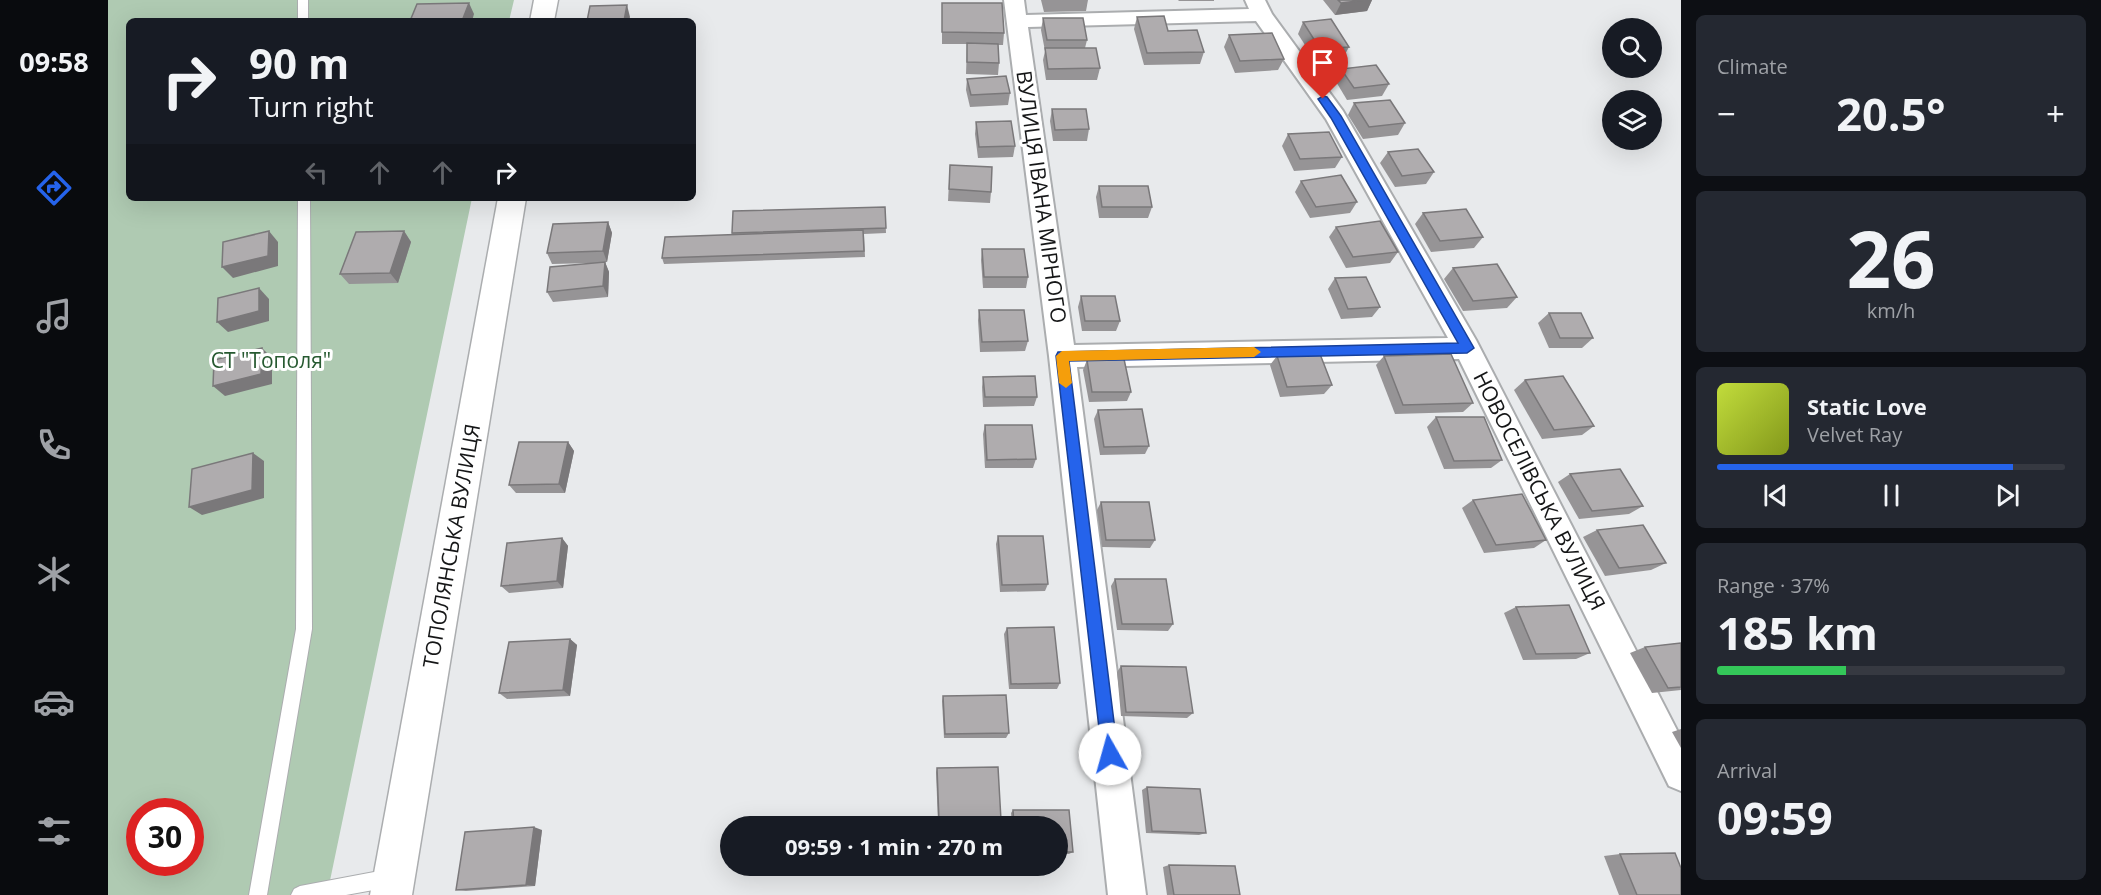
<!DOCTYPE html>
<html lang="en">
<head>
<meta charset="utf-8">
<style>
  body { margin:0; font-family:"Open Sans",sans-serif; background:#242831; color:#f1f3f6; height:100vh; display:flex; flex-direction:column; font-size:22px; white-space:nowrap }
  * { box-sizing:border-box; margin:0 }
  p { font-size:20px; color:#9ea1a6 }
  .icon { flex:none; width:33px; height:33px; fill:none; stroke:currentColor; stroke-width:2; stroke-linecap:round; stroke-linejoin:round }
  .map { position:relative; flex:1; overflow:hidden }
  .panel { display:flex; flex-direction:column; gap:15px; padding:15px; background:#0d0f14; width:420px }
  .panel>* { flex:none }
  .banner { position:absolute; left:18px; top:18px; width:570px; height:183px; border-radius:9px; box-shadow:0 6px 24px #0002; background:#171b24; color:#f1f3f6; overflow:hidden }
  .buttons { position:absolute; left:1494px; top:18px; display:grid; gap:12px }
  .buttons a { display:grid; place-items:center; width:60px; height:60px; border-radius:50%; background:#171b24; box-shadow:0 6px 24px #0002; font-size:30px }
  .speed { position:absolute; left:18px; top:798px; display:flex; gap:12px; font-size:30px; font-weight:700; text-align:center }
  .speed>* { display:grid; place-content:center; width:78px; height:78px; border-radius:50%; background:#171b24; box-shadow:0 6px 24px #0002; line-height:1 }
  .speed .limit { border:9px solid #d22; background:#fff; color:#111 }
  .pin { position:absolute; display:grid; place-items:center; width:51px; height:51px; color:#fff; margin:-62px -26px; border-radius:50% 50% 50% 0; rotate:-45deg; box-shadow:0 0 6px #0007 }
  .pin .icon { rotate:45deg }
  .me { position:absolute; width:66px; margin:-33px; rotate:353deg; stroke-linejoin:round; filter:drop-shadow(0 0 4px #0008) }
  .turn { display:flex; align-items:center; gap:21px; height:126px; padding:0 24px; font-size:27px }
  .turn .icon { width:78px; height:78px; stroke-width:2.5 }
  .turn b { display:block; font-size:42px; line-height:51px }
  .lanes { display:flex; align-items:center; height:57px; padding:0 24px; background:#0003; justify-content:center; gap:30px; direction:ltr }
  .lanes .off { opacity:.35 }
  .big { font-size:45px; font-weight:700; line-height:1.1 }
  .panel .card { flex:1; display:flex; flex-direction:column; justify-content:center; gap:9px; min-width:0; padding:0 21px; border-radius:9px; background:#242831 }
  .panel .dial { align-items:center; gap:0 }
  .dial b { font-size:78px; line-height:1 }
  .song { display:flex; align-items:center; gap:18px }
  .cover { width:72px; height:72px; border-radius:9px; background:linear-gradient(135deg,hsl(70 70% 55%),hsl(70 70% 35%)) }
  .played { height:6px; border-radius:3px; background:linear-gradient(90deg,#2563eb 85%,#363941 85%) }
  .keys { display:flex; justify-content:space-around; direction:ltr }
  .heat { display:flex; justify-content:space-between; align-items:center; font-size:33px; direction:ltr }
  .charge { height:9px; border-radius:4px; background:linear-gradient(90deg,#34c759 37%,#363941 0) }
  .trip { position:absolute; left:612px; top:816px; width:348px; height:60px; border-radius:30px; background:#171b24; box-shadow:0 6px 24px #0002; font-weight:700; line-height:60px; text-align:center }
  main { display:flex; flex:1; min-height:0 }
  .tabs { display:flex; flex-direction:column; width:108px; justify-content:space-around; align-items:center; background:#090b0e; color:#9ea1a6 }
  .tabs .icon { width:42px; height:42px }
  .tabs .active { color:#2563eb }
  .tabs b { font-size:27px; color:#f1f3f6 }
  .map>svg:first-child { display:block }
</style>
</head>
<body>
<main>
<nav class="tabs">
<b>09:58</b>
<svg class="icon active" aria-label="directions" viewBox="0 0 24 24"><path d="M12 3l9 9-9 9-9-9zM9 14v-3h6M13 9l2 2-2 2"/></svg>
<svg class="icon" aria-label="music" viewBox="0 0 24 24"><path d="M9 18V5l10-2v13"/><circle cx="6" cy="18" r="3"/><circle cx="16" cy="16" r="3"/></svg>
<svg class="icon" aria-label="phone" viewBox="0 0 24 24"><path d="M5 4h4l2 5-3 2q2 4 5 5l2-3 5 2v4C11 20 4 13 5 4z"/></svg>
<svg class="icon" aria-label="climate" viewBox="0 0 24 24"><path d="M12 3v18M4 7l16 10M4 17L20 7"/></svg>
<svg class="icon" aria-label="car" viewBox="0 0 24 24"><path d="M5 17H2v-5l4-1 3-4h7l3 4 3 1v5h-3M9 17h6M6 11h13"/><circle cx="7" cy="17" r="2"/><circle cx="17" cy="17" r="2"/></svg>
<svg class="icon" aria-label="filters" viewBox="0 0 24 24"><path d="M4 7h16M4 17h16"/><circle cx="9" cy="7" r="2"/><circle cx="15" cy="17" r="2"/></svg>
</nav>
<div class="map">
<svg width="1573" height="895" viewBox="0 0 1573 895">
  <rect width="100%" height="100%" fill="#e8eaec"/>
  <!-- green -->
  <path fill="#afcab2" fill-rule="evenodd" d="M0,0H406L401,21H21V198H364L219,895H0ZM32,812H82V862H32Z"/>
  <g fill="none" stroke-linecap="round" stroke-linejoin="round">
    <!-- lane casing -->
    <g stroke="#abadaf" stroke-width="2">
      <g id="lane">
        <rect x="190" y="0" width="10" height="21"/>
        <path d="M190,198H202L204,629L159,895H141L188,629Z"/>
        <path d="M282,869L288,872L291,878L288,884L282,887L238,895H183L186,889L192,886Z"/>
      </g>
    </g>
    <!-- street casing -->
    <g stroke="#abadaf" stroke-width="4">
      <path id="street" d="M896,0H916L918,15L1141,9L1137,0H1157L1164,14L1235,111L1368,340L1573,738V791L1561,786L1351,359L969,367L1038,895H1000L941,356ZM1148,21L1218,119L1340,338L966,345L920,27Z"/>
    </g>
    <!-- secondary casing -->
    <g stroke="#abadaf" stroke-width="3">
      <g id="secondary">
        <path d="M426,0H450L446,21H422Z"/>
        <path d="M390,198H418L304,895H262Z"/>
      </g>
    </g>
    <!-- lane -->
    <use href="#lane" fill="#fff" fill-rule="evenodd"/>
    <!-- street -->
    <use href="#street" fill="#fff" fill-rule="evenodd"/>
    <!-- secondary -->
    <use href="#secondary" fill="#fff" fill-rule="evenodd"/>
  </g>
  <!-- wall -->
  <g fill="#969496">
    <path d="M933,0H980L978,11L936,12Z"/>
    <path d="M1070,0H1106V1H1071Z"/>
    <path d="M1215,0H1264L1259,11L1227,15Z"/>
    <path d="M834,3L896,33L895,45H890L891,63L890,75L858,74L859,44H834Z"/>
    <path d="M1029,17L1060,31L1096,52L1092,64L1036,65L1026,29Z"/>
    <path d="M935,18L979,40L977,48L992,68L989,80H938L935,60L937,51L933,30Z"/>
    <path d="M1195,22L1241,47L1235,58L1207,61L1190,34Z"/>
    <path d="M1121,35L1176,59L1170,70L1127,73L1116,47Z"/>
    <path d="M1233,69L1281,84L1274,96L1239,100L1227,80Z"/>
    <path d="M859,79L902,93L900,105L862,107L858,90Z"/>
    <path d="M1246,103L1297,123L1290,135L1255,139L1240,115Z"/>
    <path d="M944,109L981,129L979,141H945L942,121Z"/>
    <path d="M868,122L907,146L905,157L870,158L867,134Z"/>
    <path d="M1180,134L1234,157L1227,168L1186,171L1174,146Z"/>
    <path d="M1280,152L1326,172L1318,184L1287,187L1272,163Z"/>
    <path d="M842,165L883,192L882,203L840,201Z"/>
    <path d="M1193,181L1249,202L1242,213L1202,218L1187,192Z"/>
    <path d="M991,186L1044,207L1040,218H991L988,197Z"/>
    <path d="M777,207L778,233L756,234L757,257L556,264L554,258L624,234V233Z"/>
    <path d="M1315,213L1375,237L1366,248L1323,252L1307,224Z"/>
    <path d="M500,222L504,233L499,262H497L501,272L500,297L445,302L439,292L485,263L444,264L439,253Z"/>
    <path d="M1228,227L1290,252L1282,263L1238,268L1221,237Z"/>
    <path d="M296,231L303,242L290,283L241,284L232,274Z"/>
    <path d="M874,249L920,277L918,288H875L873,260Z"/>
    <path d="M1345,268L1409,297L1399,308L1355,311L1336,279Z"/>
    <path d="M1227,278L1272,307L1264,317L1233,319L1220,289Z"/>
    <path d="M973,296L1012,321L1008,331H974L970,307Z"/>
    <path d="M871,310L920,341L917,351L872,352L870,320Z"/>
    <path d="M1441,313L1485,338L1474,348H1441L1430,323Z"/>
    <path d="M1169,356L1224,385L1216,394L1172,397L1162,365Z"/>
    <path d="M1276,356L1365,403L1355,412L1287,414L1268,365Z"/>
    <path d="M979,360L1023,392L1019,401L981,402L975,370Z"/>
    <path d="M875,377L929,397L926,406L875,407L874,387Z"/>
    <path d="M1417,380L1486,426L1474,435L1434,439L1406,390Z"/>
    <path d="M990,410L1041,446L1037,454L992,455L986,419Z"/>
    <path d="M1328,417L1394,460L1383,468L1336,469L1319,427Z"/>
    <path d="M877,425L928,459L925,468H877L875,434Z"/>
    <path d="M460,442L466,451L457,493H408L401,485Z"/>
    <path d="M1462,474L1535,506L1521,514L1471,519L1450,482Z"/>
    <path d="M1365,500L1438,540L1426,548L1376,553L1354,508Z"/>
    <path d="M993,502L1047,540L1042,548L994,547L989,510Z"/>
    <path d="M1489,530L1558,563L1543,570L1497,576L1475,537Z"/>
    <path d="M890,536L940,584L937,591L892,592L888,544Z"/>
    <path d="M454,538L460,546L455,588L401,593L393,586Z"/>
    <path d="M1007,579L1065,624L1060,631L1009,630L1003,586Z"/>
    <path d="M1408,607L1482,653L1468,659L1415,660L1396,613Z"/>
    <path d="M899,628L952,683L949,689H901L896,634Z"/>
    <path d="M462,639L469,645L462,696L399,699L391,693Z"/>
    <path d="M1573,643V690L1544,693L1522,653L1537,647Z"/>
    <path d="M1013,666L1085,713L1079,718L1013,716L1009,672Z"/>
    <path d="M835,696L901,733L898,738H836L834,701Z"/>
    <path d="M1573,729V748L1564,732Z"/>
    <path d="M829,768L893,820L891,823H830L828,772Z"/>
    <path d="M1039,787L1098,833L1091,835L1038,833L1034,790Z"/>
    <path d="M905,810H961L965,852L961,854H950V826H904L903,813Z"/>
    <path d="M434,830L427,886L358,891L348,890Z"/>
    <path d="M1512,854L1573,895H1511L1496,856Z"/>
    <path d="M1061,865L1132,895H1059L1055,867Z"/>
  </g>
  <!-- shaded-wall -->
  <g fill="#7a787a">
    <path d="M1257,0H1264L1259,11L1227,15L1233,3Z"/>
    <path d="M361,3L366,14L364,21H354Z"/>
    <path d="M519,5L522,17L521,21H516Z"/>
    <path d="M500,222L504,233L499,262L495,251Z"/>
    <path d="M161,231L170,242V266L125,278L114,267Z"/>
    <path d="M296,231L303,242L290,283L282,273Z"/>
    <path d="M497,262L501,272L500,297L495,286Z"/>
    <path d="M151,288L161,299V321L120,332L109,322Z"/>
    <path d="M154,348L164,358V384L117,396L105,386Z"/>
    <path d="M460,442L466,451L457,493L451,484Z"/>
    <path d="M145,453L156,461V498L94,515L81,507Z"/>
    <path d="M454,538L460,546L455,588L449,581Z"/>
    <path d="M462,639L469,645L462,696L455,690Z"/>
    <path d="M426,827L434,830L427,886L418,885Z"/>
  </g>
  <!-- building -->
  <g fill="#afacae" stroke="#7a787a" stroke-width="1.5">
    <path d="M1230,0H1257L1233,3Z"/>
    <path d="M361,3L354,21H302L309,4Z"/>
    <path d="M834,3H894L896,33L834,32Z"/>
    <path d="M519,5L516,21H479L482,6Z"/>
    <path d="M1056,16L1060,31L1089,30L1096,52L1039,53L1029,17Z"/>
    <path d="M935,18H975L979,40H939Z"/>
    <path d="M1223,19L1241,47L1212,49L1195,22Z"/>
    <path d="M1164,33L1176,59L1132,61L1121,35Z"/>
    <path d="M859,43L890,44L891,63L859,62Z"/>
    <path d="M937,48H988L992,68L940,69Z"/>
    <path d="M1268,65L1281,84L1246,88L1233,69Z"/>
    <path d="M898,76L902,93L863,95L859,79Z"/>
    <path d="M1282,100L1297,123L1261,127L1246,103Z"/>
    <path d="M944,109H978L981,129L947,130Z"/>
    <path d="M903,121L907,146L871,147L868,122Z"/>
    <path d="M1221,132L1234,157L1192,159L1180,134Z"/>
    <path d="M1310,149L1326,172L1294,176L1280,152Z"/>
    <path d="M842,165L884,167L883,192L841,189Z"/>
    <path d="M1233,175L1249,202L1208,207L1193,181Z"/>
    <path d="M991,186H1040L1044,207H994Z"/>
    <path d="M777,207L778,228L624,233L625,211Z"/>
    <path d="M1358,209L1375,237L1332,241L1315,213Z"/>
    <path d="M1272,221L1290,252L1245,257L1228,227Z"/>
    <path d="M500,222L495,251L439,253L445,224Z"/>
    <path d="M755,230L756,251L554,258L557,237Z"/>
    <path d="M161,231L160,256L114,267L115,242Z"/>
    <path d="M296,231L282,273L232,274L248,232Z"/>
    <path d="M874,249H916L920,277H876Z"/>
    <path d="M497,262L495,286L439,292L442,267Z"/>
    <path d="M1389,264L1409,297L1365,301L1345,268Z"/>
    <path d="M1258,277L1272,307L1240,309L1227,278Z"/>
    <path d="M151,288V311L109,322L110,298Z"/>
    <path d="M973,296H1007L1012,321H977Z"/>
    <path d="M871,310H916L920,341L874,342Z"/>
    <path d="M1441,313H1473L1485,338H1452Z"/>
    <path d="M154,348L153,374L105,386L106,360Z"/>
    <path d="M1212,354L1224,385L1179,387L1169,356Z"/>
    <path d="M1343,354L1365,403L1295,405L1276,356Z"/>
    <path d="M1016,359L1023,392H984L979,360Z"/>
    <path d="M927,376L929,397H877L875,377Z"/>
    <path d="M1455,376L1486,426L1446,430L1417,380Z"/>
    <path d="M1034,409L1041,446L996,447L990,410Z"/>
    <path d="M1328,417H1376L1394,460L1346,461Z"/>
    <path d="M877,425H924L928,459L879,460Z"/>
    <path d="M411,442H460L451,484L401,485Z"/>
    <path d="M145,453L144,490L81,507L84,469Z"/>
    <path d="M1512,469L1535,506L1484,511L1462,474Z"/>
    <path d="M1414,494L1438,540L1388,545L1365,500Z"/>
    <path d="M993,502H1041L1047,540H998Z"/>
    <path d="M1535,525L1558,563L1511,568L1489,530Z"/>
    <path d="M890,536H935L940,584L894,585Z"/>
    <path d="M454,538L449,581L393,586L399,543Z"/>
    <path d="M1007,579H1058L1065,624H1014Z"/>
    <path d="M1461,605L1482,653L1428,654L1408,607Z"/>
    <path d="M946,627L952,683L903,684L899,628Z"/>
    <path d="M462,639L455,690L391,693L401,642Z"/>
    <path d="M1573,643V687L1560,688L1537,647Z"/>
    <path d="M1013,666L1078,667L1085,713L1018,712Z"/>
    <path d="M898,695L901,733L837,734L835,696Z"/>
    <path d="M890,767L893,820L831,821L829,768Z"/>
    <path d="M1039,787L1092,789L1098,833L1044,831Z"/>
    <path d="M905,810H961L965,852H950V826H906Z"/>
    <path d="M426,827L418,885L348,890L357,832Z"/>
    <path d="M1567,853L1573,868V895H1529L1512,854Z"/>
    <path d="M1061,865L1127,866L1132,895H1066Z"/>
  </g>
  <!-- route -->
  <path fill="#2563eb" stroke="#184099" stroke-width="1.5" d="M1215,96L1219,97L1233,116L1366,348L1359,353L961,361L1010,754L1008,760L1002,763L996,760L994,754L948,356L950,352L1350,343L1223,118L1210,99Z"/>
  <!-- slow -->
  <path fill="#f59e0b" d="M1146,347L1153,352L1146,357L961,361L964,383L958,388L951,383L948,356L954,351Z"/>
  <g text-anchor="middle" stroke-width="6" stroke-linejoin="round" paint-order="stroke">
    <!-- street labels -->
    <g font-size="21" fill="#151617" stroke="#fff">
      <text transform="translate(933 197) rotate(82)" y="7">ВУЛИЦЯ ІВАНА МІРНОГО</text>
      <text transform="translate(1431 491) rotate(63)" y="7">НОВОСЕЛІВСЬКА ВУЛИЦЯ</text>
      <text transform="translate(344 546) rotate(-80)" y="7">ТОПОЛЯНСЬКА ВУЛИЦЯ</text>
    </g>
    <!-- park labels -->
    <g font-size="21" fill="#275a31" stroke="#fff">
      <text x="163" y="368">СТ "Тополя"</text>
    </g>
  </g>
</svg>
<div class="buttons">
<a><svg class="icon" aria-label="search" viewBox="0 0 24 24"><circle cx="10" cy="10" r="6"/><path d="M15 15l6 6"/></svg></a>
<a><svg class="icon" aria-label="layers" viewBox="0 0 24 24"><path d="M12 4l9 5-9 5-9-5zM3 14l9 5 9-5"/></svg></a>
</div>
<div class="speed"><div class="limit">30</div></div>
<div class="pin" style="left:1215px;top:99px;background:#d93025"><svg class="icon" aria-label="arrive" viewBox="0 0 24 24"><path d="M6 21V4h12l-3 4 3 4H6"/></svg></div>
<svg class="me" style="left:1002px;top:754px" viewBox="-20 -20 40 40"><circle r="19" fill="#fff"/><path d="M0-13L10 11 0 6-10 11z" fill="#2563eb"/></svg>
<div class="trip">09:59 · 1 min · 270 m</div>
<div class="banner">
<div class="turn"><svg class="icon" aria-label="right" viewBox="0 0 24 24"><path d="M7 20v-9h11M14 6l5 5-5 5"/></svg><div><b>90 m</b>Turn right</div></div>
<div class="lanes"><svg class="icon off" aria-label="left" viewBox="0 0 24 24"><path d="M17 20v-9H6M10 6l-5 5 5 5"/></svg><svg class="icon off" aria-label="ahead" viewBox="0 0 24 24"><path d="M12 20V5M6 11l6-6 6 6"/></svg><svg class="icon off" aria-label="ahead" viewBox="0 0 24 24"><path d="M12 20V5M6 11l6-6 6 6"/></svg><svg class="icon" aria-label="right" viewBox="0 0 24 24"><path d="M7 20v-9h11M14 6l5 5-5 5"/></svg></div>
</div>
</div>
<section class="panel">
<div class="card"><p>Climate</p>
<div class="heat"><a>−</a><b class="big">20.5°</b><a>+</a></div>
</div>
<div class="card dial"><b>26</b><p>km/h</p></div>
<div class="card">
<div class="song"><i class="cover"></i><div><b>Static Love</b><p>Velvet Ray</p></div></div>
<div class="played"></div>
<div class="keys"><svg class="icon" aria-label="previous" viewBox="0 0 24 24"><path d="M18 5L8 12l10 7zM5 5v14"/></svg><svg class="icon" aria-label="pause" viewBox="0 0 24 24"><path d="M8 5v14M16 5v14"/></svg><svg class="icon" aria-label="next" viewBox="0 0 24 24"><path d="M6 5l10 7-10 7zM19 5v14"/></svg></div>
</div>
<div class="card"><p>Range · 37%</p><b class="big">185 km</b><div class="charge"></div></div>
<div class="card"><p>Arrival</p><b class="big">09:59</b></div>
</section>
</main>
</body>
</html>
